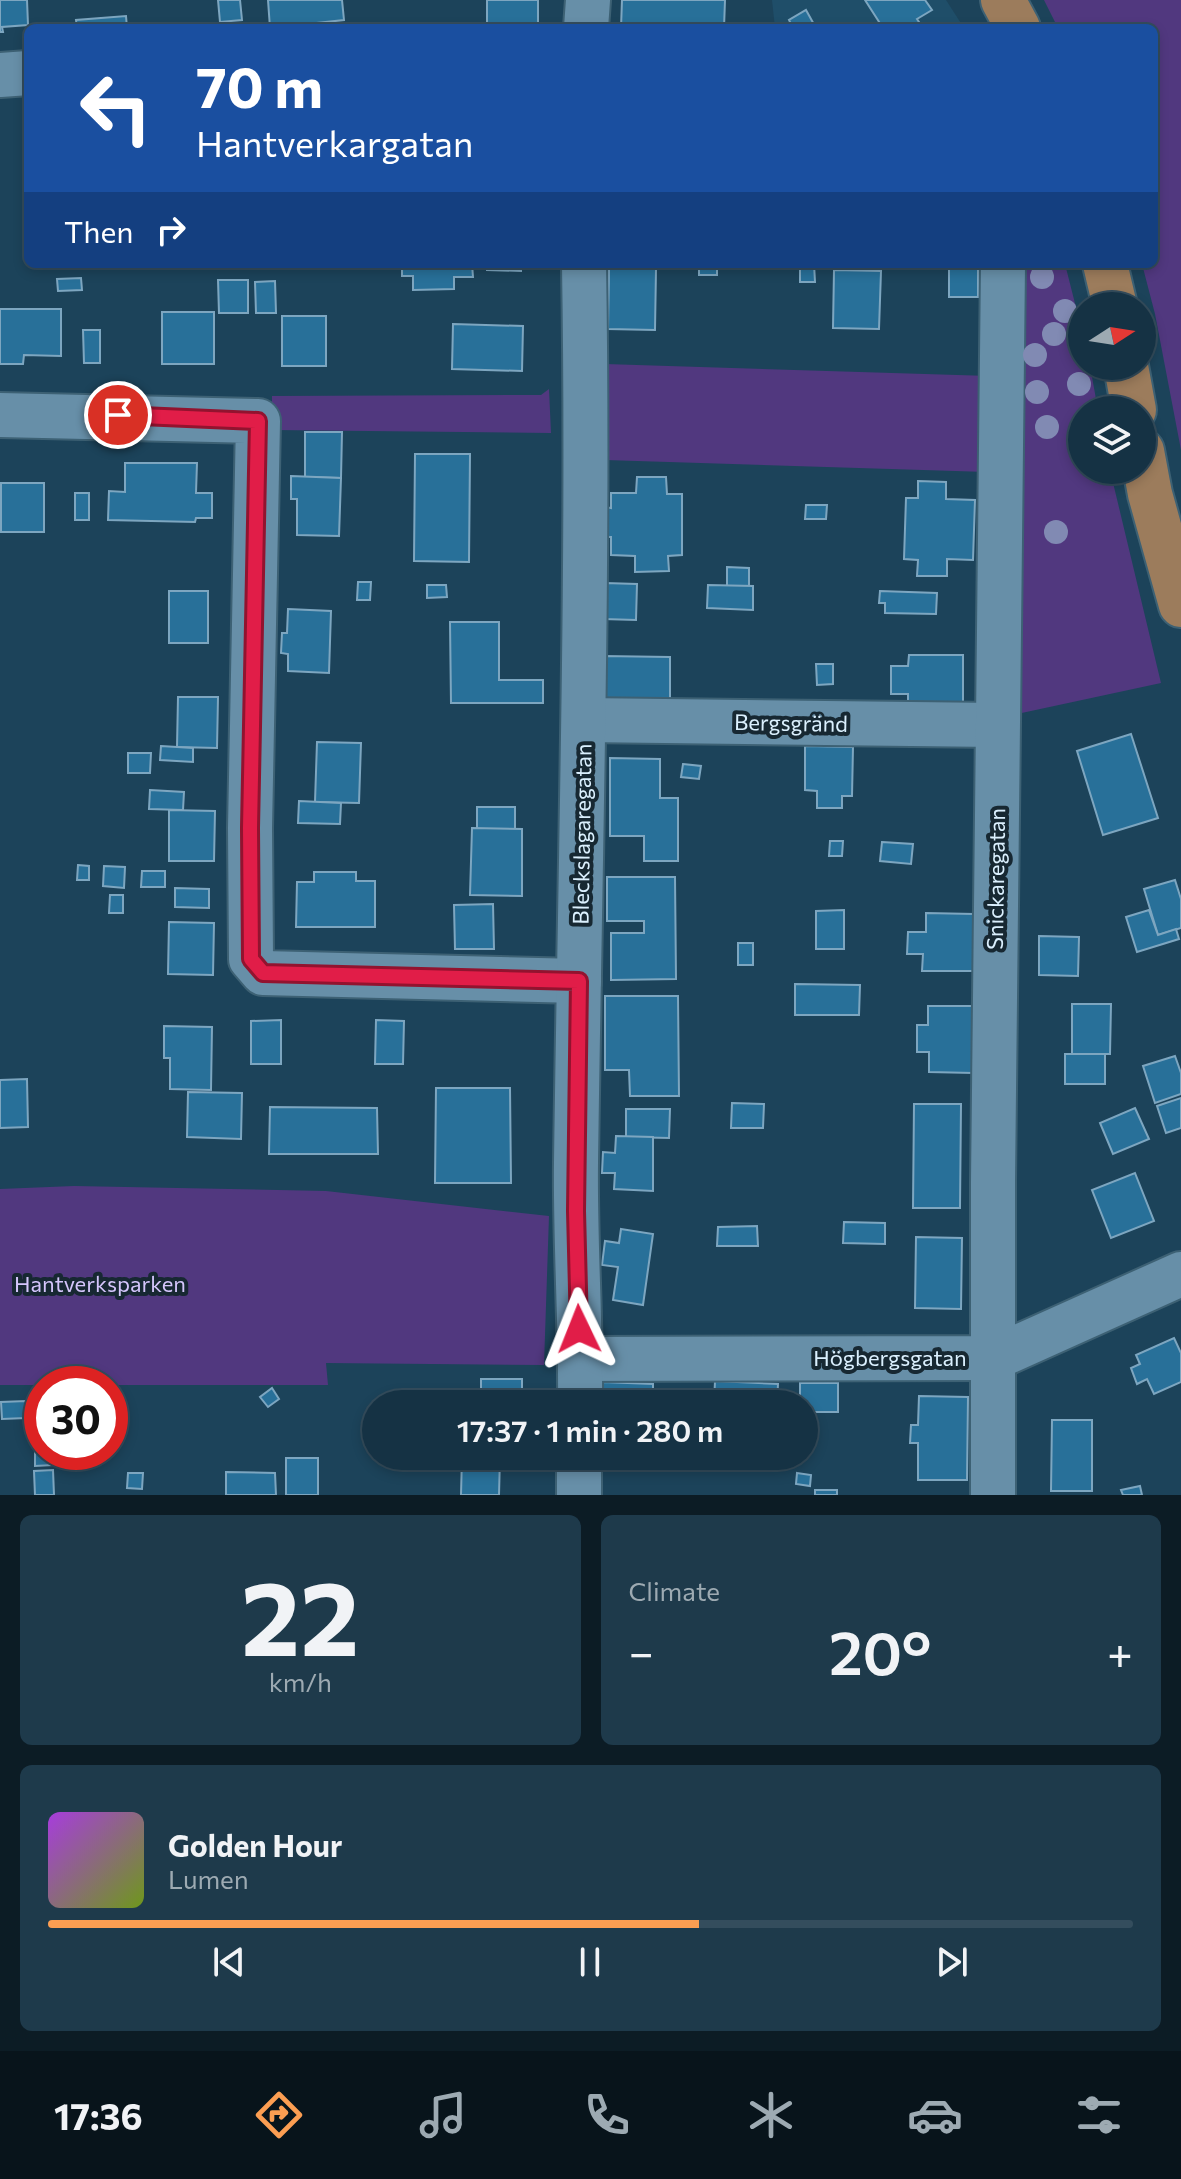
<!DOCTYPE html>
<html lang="en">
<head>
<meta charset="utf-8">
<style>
  body { margin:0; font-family:Commissioner,sans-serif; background:#1e3a4b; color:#f1f3f6; height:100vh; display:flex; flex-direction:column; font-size:30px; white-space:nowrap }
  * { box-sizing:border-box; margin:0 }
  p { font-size:26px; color:#9daab2 }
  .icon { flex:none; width:44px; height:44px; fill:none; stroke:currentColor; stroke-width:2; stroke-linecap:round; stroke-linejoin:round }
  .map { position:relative; height:1495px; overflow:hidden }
  .drawer { display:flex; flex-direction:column; gap:20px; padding:20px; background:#0c1c25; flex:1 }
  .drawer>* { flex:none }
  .hud { position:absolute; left:24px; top:24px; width:1134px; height:244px; border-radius:12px; box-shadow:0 4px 12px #0003,0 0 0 2px #344d5d; background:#1a4fa0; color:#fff; overflow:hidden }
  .needle { width:52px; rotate:78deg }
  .tools { position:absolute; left:1068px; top:292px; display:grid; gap:16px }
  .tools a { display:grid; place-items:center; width:88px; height:88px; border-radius:50%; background:#153244; box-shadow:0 4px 12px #0003,0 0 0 2px #344d5d; font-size:40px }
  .speed { position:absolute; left:24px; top:1366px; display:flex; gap:16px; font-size:40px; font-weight:700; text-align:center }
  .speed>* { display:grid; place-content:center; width:104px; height:104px; border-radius:50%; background:#153244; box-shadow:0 4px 12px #0003,0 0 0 2px #344d5d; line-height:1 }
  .speed .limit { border:12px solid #d22; background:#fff; color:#111 }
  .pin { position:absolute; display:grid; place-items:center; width:68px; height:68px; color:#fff; margin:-34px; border:4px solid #fff; border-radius:50%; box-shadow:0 2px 8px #0007 }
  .me { position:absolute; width:88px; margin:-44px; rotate:358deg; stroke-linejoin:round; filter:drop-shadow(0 0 6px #0008) }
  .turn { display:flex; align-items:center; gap:28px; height:168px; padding:0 40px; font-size:36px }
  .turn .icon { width:104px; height:104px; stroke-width:2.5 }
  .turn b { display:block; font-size:56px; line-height:68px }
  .then { display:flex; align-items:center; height:76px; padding:0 40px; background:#0003; gap:16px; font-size:30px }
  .big { font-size:60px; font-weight:600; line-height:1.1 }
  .drawer .tile { flex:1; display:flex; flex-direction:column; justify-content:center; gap:12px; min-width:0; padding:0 28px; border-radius:12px; background:#1e3a4b }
  .drawer .dial { align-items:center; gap:0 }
  .dial b { font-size:104px; line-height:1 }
  .song { display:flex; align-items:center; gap:24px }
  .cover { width:96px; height:96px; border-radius:12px; background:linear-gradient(135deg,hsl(280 70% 55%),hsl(80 70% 35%)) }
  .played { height:8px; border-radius:4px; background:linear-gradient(90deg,#fc9e52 60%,#344d5d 60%) }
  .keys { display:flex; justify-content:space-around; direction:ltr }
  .heat { display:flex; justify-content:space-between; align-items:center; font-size:44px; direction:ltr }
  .drawer .tiles { flex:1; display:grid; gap:20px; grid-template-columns:1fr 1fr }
  .tile:last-child { grid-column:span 2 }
  .trip { position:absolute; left:362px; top:1390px; width:456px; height:80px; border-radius:40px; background:#153244; box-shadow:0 4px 12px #0003,0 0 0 2px #344d5d; font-weight:600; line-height:80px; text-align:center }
  .tab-bar { display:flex; height:128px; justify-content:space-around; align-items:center; background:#08141b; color:#9daab2 }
  .tab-bar .icon { width:56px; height:56px }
  .tab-bar .on { color:#fc9e52 }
  .tab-bar b { font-size:36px; color:#f1f3f6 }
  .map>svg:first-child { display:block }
</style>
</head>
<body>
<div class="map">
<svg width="1181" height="1495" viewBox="0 0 1181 1495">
  <rect width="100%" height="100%" fill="#1c435a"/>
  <!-- built -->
  <path fill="#1f4e69" d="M772,0H946L964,28H775Z"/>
  <!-- green -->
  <g fill="#51387f">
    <path d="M1044,0H1181V450L1155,314L1142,264H1154V28H1058Z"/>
    <path d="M1017,264H1065L1082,331V366H1090L1098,410H1082V470H1110L1161,683L1017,714Z"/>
    <path d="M605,364L990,376L987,472L605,460Z"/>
    <path d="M549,389L551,433L272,430V396L541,395Z"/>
    <path d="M74,1186L326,1191L549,1216L544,1365L326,1363L328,1385H0V1189Z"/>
  </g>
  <!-- building -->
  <g fill="#287099" stroke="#7da6c0" stroke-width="2">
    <path d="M0,0H27L28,25L2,27L3,32H0Z"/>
    <path d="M218,0H240L242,20L220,22Z"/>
    <path d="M268,0H342L344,20L270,28Z"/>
    <rect x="487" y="0" width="51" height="28"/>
    <path d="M622,0H725L724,28H621Z"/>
    <path d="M865,0H925L932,10L917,19L923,28H883Z"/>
    <path d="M806,10L816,28H793L789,20Z"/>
    <path d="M126,16L127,28H77L76,20Z"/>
    <path d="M402,264H472L473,277H454V289L413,290V276H402Z"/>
    <path d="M487,264H521V271L487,270Z"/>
    <rect x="699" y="264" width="18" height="11"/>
    <path d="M800,264H814L815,282H800Z"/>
    <rect x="949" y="264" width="29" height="33"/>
    <path d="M609,268L656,269L655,330L608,329Z"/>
    <path d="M834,270L881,271L879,329L833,328Z"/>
    <path d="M81,278L82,290L58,291L57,279Z"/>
    <path d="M218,280H248V313H219Z"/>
    <path d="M275,281L276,313H256L255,282Z"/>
    <path d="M0,309H61V356L24,355L23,364H0Z"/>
    <rect x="162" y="312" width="52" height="52"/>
    <rect x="282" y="316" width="44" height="50"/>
    <path d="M453,324L523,326L522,371L452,369Z"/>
    <path d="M83,330H100V363H84Z"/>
    <path d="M305,432H342L341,478L305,477Z"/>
    <path d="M415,454H470L469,562L414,561Z"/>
    <path d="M125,463H197L196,493H212V518H196L195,522L108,520L109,491L125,492Z"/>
    <path d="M291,476L341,478L339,536L297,535V499H291Z"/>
    <path d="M637,477H666L667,494H682V555L668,556L669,571L635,572V556L611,555V537H604V507L611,508V493H636Z"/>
    <path d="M918,481L946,482V499L975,500L973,560L947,559V576H917L918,560L904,559L906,498H918Z"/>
    <rect x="1" y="483" width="43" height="49"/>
    <rect x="75" y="493" width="14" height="27"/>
    <path d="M806,505H827L826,519H805Z"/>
    <path d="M727,567L749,568V586H727Z"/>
    <path d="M358,582H371L370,600H357Z"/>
    <path d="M605,583L637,584L636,620L603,619Z"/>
    <path d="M427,585H446L447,597L427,598Z"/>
    <path d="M708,585L753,586V610L707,608Z"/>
    <rect x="169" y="591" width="39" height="52"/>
    <path d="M880,591L937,593L936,614L885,613V603H879Z"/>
    <path d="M288,609L331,611L329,673L288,671V654L281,653L282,633H287Z"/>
    <path d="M450,622H499V680H543V703H451Z"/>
    <path d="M909,655H963V711L908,710V694H891V666H908Z"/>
    <path d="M603,656L670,657V703H603Z"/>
    <path d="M816,664H833V684L817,685Z"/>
    <path d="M178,697H218L217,748L177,747Z"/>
    <path d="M1131,734L1158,818L1103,835L1077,751Z"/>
    <path d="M317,742L361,743L359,803L315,802Z"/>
    <path d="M161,746L193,748V762L160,760Z"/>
    <path d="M805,746L853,747L852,796H842V808H817V791L805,790Z"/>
    <path d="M128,753H151L150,773H128Z"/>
    <path d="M610,758L660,759V798H678V861H644V836H610Z"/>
    <path d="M683,764L701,766L699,779L681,777Z"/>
    <path d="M150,790L184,792L183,810L149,809Z"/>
    <path d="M299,801L341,803L340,824L298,823Z"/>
    <rect x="477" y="807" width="38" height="22"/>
    <path d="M169,810L215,811L214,861H169Z"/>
    <path d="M472,828L522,829V896L470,895Z"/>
    <path d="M830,841H843L842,856H829Z"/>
    <path d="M882,842L913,844L911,864L880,861Z"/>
    <path d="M78,865L89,866V880H77Z"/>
    <path d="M104,866L125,867L124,888L103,886Z"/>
    <path d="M142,871H165V887H141Z"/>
    <path d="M314,872H356V881H375V927H296L297,882H314Z"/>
    <path d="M607,877H675L676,979L611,980V933H644V921H607Z"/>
    <path d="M1175,880L1181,899V928L1158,935L1144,889Z"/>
    <path d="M175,888L209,889V908L175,907Z"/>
    <path d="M110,895H123V913H109Z"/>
    <path d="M493,904L494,949H455L454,905Z"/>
    <path d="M844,910V949H816V911Z"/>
    <path d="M1149,910L1158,935L1176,929L1179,939L1137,952L1126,917Z"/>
    <path d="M926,913L974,914L973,971H922L923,954H907L908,932H926Z"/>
    <path d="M169,922L214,923L213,975L168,974Z"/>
    <path d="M1039,936L1079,937L1078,976L1039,975Z"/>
    <rect x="738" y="943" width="15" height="22"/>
    <path d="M795,984L860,985L859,1015H795Z"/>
    <path d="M605,996H678L679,1096H630L629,1070H605Z"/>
    <path d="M1072,1004H1111L1110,1054H1072Z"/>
    <path d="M928,1006H973V1073L929,1072V1052H917V1025H928Z"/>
    <path d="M281,1020V1064H251V1021Z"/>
    <path d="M376,1020L404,1021L403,1064H375Z"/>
    <path d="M164,1026L212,1027L211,1090L170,1089V1058H164Z"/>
    <rect x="1065" y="1054" width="40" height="30"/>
    <path d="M1175,1056L1181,1073V1094L1155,1103L1143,1066Z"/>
    <path d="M27,1079L28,1127L0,1128V1080Z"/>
    <path d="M436,1088H510L511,1183H435Z"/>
    <path d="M188,1092L242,1093L241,1139L187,1137Z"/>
    <path d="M1181,1098V1128L1166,1133L1157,1106Z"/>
    <path d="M732,1103L764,1104L763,1128H731Z"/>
    <path d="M914,1104H961L960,1208H913Z"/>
    <path d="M270,1107L377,1108L378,1154H269Z"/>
    <path d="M1135,1108L1149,1139L1113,1154L1100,1123Z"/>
    <path d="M626,1109H670L669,1138L626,1137Z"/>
    <path d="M616,1136L653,1137V1191L614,1189L615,1173H602L603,1152L615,1153Z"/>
    <path d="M1135,1173L1154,1221L1111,1238L1092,1190Z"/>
    <path d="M844,1222L885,1223V1244L843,1243Z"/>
    <path d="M757,1226L758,1246H717L718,1227Z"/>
    <path d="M621,1229L653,1234L643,1305L613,1300L618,1267L602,1265L605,1241L619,1243Z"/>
    <path d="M916,1237L962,1238L961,1309L915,1308Z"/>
    <path d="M1174,1338L1181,1353V1382L1154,1394L1147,1379L1137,1384L1131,1368L1140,1364L1136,1355Z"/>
    <rect x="481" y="1379" width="41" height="25"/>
    <path d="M715,1381L778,1384L777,1404H714Z"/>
    <path d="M602,1382L653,1384V1404H602Z"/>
    <path d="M800,1383H838V1412H804V1404H800Z"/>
    <path d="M272,1388L279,1399L268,1407L260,1397Z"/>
    <path d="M919,1396L968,1397L967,1480H918V1443H910L911,1425H918Z"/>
    <path d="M26,1401V1418L2,1419L1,1402Z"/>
    <rect x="29" y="1414" width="13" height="27"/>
    <path d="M1052,1420H1092V1491H1051Z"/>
    <path d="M42,1446V1452H52L53,1465L35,1466V1447Z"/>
    <path d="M462,1456H500L499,1495H461Z"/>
    <rect x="286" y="1458" width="32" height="37"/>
    <path d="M53,1470L54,1495H35L34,1471Z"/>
    <path d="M226,1472L275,1473L276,1495H226Z"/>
    <path d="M128,1473H143L142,1489L127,1488Z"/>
    <path d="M797,1473L811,1475L810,1486L796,1484Z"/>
    <path d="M1140,1486L1142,1495H1123L1121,1490Z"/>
    <rect x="815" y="1490" width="22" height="5"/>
  </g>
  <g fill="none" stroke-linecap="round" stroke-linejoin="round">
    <!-- minor casing -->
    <g stroke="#3d6174" stroke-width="48">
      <g id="minor">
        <path d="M586,28L588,0"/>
        <path d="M0,75L28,73"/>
        <path d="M0,415L258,421L250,828L251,959L263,973L579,981"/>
        <path d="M584,720L997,725"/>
        <path d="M580,1359L994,1358L1181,1274"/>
        <path d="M580,1404C581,1324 575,1243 576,1163C580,863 589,564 584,264"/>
        <path d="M579,1495V1456"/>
        <path d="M993,1495V1182L1003,264"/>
      </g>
    </g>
    <!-- major casing -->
    <g stroke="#3d6174" stroke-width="48">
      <g id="major">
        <path d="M1003,0L1018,28"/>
        <path d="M1105,264L1115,306"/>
        <path d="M1126,366L1134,410"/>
        <path d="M1142,451L1150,494L1181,605"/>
      </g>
    </g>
    <!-- minor -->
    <use href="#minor" stroke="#678fa8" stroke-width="44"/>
    <!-- major -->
    <use href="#major" stroke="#9c7c5c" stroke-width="44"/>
  </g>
  <!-- trees -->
  <g fill="#818ab3">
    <circle cx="1042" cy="277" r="12"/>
    <circle cx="1065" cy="311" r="12"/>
    <circle cx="1054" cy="334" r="12"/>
    <circle cx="1035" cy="355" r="12"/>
    <circle cx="1079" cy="384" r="12"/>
    <circle cx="1037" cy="392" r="12"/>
    <circle cx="1047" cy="427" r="12"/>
    <circle cx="1056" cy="532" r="12"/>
  </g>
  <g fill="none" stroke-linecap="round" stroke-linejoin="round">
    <!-- route casing -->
    <g stroke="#92132f" stroke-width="20">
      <path id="route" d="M118,415L258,421L250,828L251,959L263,973L579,981L576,1211L579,1329"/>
    </g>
    <!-- route -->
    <use href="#route" stroke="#e11d48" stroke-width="14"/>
  </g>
  <g text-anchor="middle" stroke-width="8" stroke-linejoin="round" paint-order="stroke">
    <!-- street labels -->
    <g font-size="22" fill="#dbf0fe" stroke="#172832">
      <text transform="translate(791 723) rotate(1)" y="8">Bergsgränd</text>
      <text transform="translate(582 834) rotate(-89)" y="8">Bleckslagaregatan</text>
      <text transform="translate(996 879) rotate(-89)" y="8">Snickaregatan</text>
      <text x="890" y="1366">Högbergsgatan</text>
    </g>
    <!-- park labels -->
    <g font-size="22" fill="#d4c5fb" stroke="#172832">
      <text x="100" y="1292">Hantverksparken</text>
    </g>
  </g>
</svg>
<div class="tools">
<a><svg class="needle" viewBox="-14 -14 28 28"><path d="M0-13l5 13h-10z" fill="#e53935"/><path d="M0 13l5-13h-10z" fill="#9daab2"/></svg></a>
<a><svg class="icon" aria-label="layers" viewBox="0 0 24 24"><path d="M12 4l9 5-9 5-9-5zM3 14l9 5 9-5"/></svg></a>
</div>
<div class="speed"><div class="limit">30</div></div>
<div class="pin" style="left:118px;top:415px;background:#d93025"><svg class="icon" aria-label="arrive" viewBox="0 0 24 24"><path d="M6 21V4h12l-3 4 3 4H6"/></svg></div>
<svg class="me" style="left:579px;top:1329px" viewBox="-20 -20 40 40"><path d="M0-17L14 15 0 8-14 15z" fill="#e11d48" stroke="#fff" stroke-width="4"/></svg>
<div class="trip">17:37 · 1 min · 280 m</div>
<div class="hud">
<div class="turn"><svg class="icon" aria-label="left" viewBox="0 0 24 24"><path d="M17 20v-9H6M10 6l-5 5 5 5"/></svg><div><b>70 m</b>Hantverkargatan</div></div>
<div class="then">Then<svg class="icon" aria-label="right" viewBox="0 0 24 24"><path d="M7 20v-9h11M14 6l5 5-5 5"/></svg></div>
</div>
</div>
<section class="drawer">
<div class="tiles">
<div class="tile dial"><b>22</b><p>km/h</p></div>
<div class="tile"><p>Climate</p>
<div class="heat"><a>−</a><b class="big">20°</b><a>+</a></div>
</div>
<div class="tile">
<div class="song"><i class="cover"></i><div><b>Golden Hour</b><p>Lumen</p></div></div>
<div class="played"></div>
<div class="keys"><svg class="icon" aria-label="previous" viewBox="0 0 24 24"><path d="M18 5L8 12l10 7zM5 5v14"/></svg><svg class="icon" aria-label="pause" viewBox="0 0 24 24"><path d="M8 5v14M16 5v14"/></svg><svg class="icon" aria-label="next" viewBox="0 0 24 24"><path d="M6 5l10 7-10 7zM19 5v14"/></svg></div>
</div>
</div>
</section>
<nav class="tab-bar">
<b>17:36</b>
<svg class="icon on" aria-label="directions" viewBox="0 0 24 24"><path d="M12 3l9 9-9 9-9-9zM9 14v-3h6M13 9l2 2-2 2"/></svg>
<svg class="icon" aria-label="music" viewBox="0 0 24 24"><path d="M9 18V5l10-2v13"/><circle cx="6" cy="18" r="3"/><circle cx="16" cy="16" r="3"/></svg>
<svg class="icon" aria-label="phone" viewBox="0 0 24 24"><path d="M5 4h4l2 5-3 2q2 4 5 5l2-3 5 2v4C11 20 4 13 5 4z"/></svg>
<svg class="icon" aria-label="climate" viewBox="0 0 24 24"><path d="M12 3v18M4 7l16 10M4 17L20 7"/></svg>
<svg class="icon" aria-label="car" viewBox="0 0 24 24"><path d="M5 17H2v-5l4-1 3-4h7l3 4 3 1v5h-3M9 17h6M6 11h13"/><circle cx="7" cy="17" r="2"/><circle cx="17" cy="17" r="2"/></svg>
<svg class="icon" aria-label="filters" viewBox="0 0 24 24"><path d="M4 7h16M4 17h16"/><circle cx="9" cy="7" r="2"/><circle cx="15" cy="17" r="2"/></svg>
</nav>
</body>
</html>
